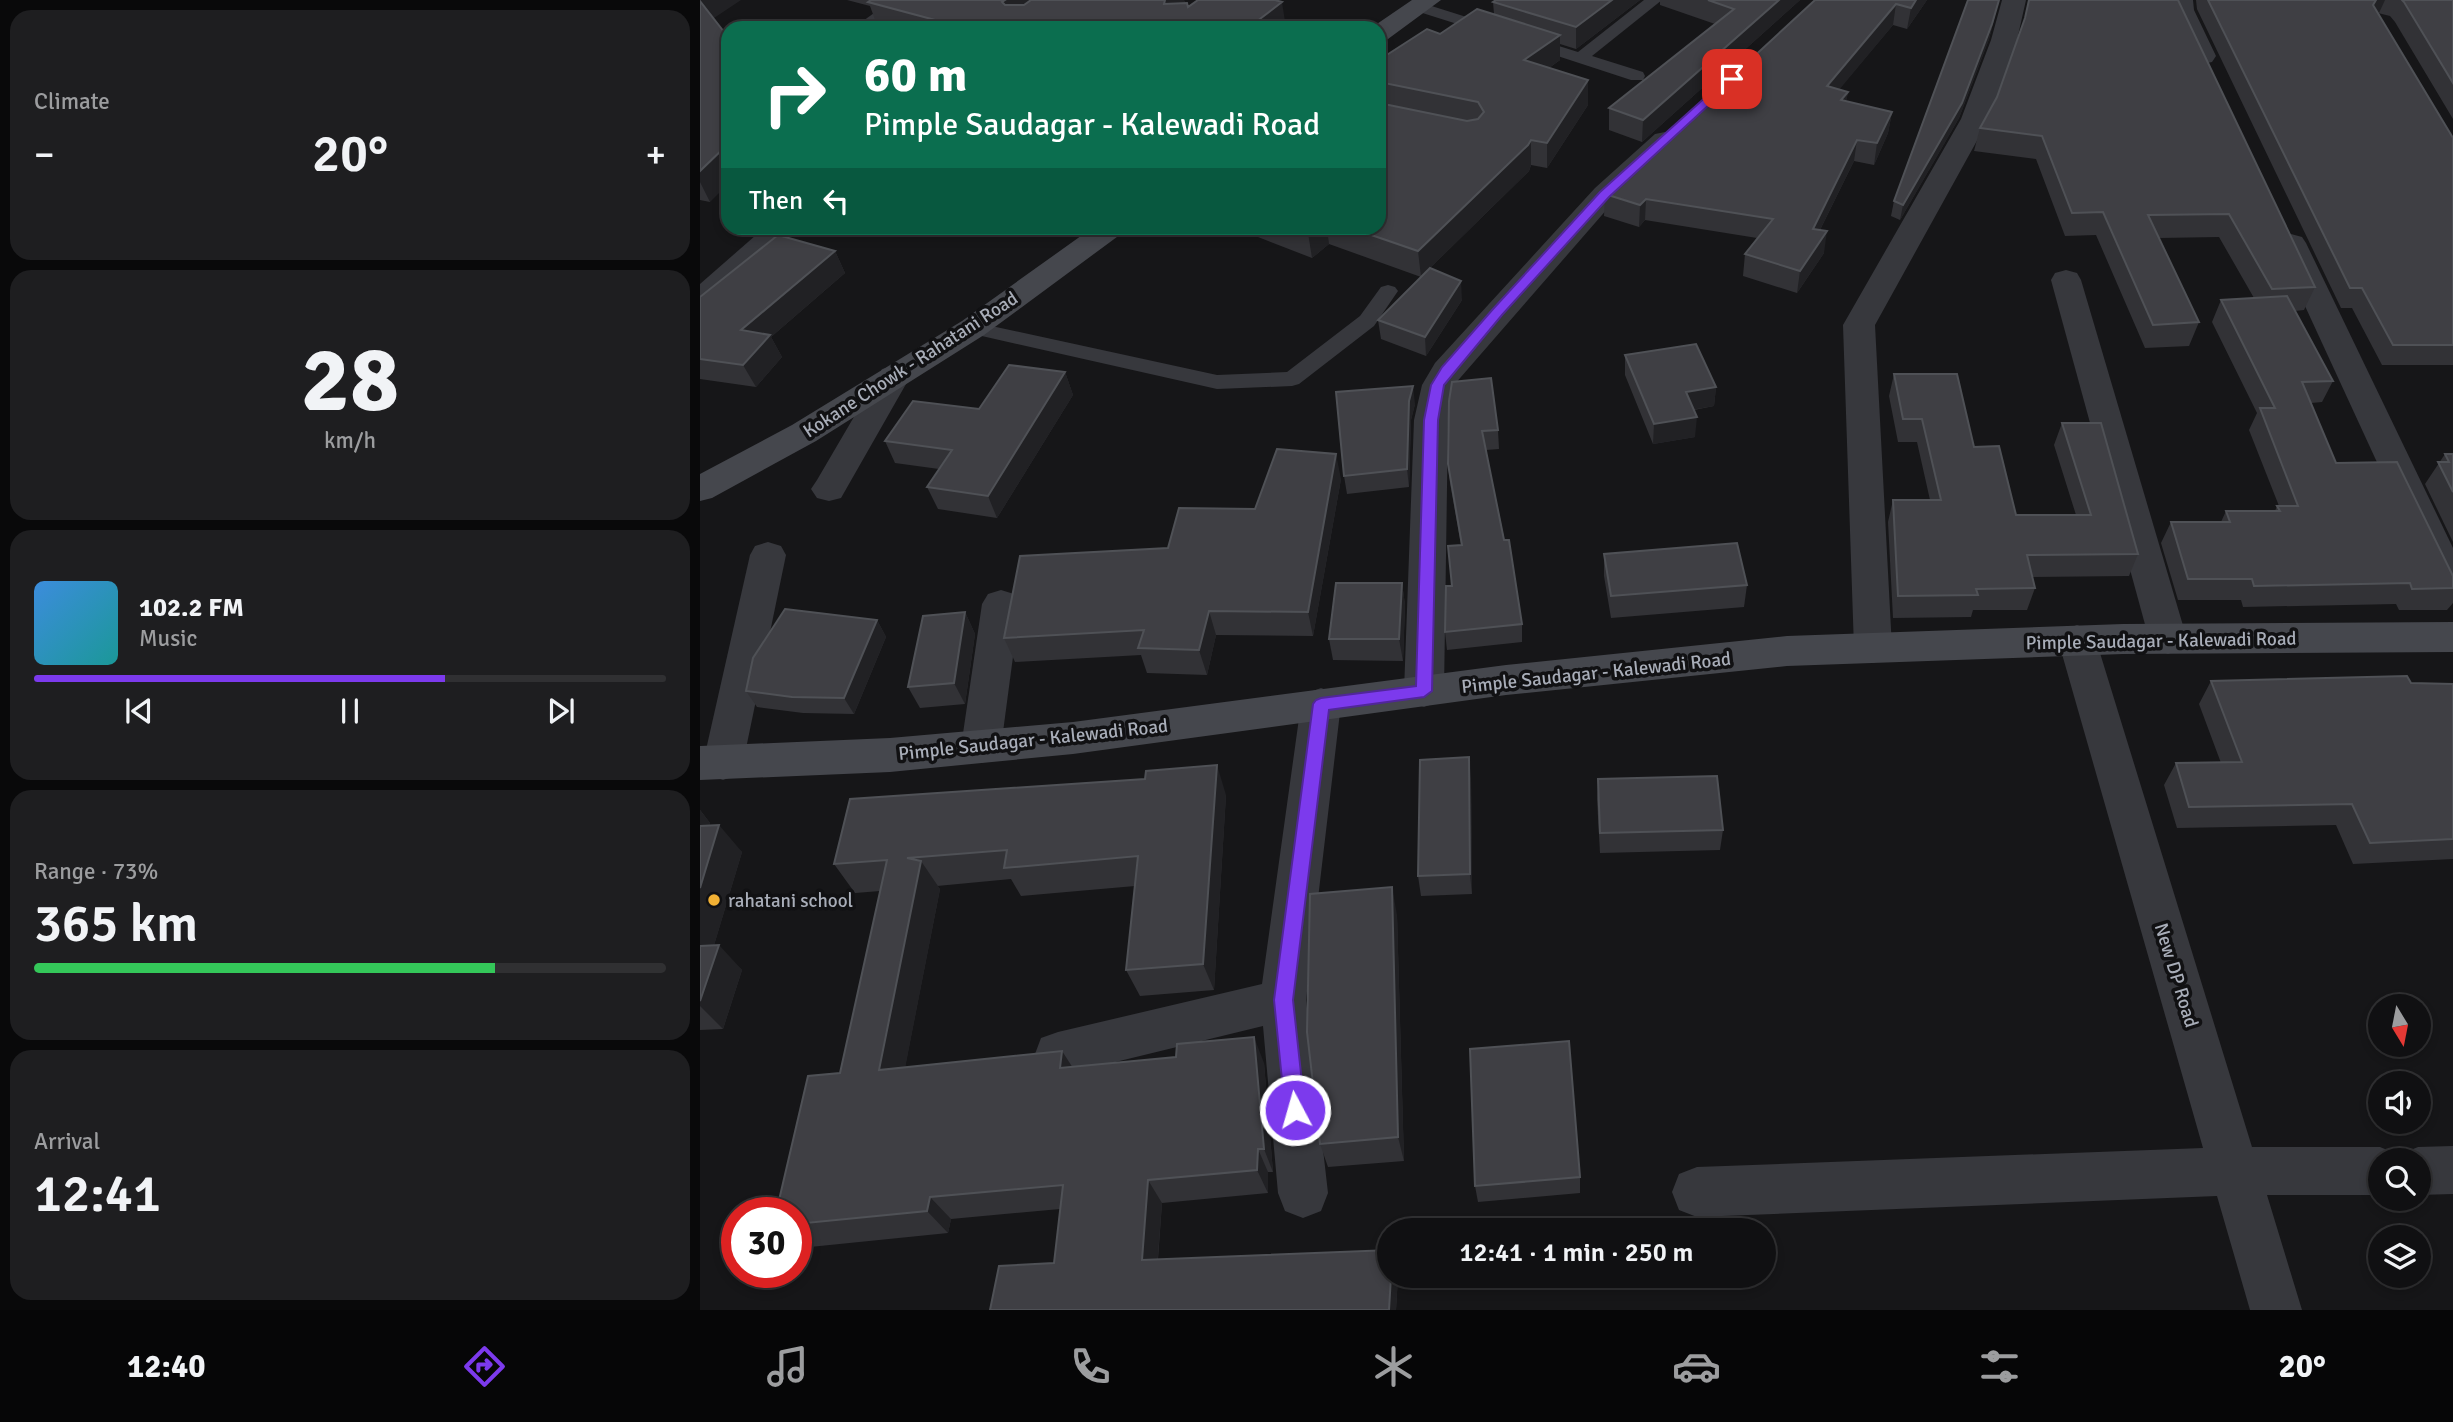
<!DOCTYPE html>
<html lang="en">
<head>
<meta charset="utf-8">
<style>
  body { margin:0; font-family:Signika,sans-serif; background:#1e1e20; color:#f1f3f6; height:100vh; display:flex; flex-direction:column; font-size:26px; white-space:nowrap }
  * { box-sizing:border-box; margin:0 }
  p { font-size:23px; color:#9c9d9f }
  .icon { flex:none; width:38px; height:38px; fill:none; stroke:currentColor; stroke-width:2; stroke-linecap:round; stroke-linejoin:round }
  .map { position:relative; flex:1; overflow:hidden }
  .details { display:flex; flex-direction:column; gap:10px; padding:10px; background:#09090a; width:700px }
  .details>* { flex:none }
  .guide { position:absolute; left:21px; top:21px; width:665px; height:214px; border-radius:21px; box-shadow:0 4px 10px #0003,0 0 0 2px #303032; background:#0b6e4f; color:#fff; overflow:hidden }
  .needle { width:46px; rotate:170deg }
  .buttons { position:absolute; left:1668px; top:994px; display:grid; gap:14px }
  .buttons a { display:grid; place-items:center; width:63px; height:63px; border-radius:50%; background:#101012; box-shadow:0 4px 10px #0003,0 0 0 2px #303032; font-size:35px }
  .speed { position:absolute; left:21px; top:1197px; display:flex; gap:14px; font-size:35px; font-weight:700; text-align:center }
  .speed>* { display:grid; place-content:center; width:91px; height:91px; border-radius:50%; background:#101012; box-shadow:0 4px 10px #0003,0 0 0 2px #303032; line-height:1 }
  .speed .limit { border:10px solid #d22; background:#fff; color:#111 }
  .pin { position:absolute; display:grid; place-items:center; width:60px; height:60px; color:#fff; margin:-30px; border-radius:14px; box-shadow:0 4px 10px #0006 }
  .me { position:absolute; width:77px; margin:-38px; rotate:354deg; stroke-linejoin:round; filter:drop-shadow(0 0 5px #0008) }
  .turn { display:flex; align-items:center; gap:24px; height:147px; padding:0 28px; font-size:32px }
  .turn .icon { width:91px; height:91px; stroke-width:2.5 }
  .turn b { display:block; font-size:49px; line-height:60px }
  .then { display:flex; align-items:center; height:66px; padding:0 28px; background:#0003; gap:14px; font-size:26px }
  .big { font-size:52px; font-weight:600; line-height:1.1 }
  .details .tile { flex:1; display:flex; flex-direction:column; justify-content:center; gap:10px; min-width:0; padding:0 24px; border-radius:21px; background:#1e1e20 }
  .details .dial { align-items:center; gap:0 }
  .dial b { font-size:91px; line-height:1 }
  .song { display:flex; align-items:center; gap:21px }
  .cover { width:84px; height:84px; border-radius:10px; background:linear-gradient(135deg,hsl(210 70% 55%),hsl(180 70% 35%)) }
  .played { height:7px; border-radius:4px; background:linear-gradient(90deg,#7c3aed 65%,#303032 65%) }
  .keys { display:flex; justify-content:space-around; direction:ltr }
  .heat { display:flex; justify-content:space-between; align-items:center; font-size:38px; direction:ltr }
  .charge { height:10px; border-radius:5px; background:linear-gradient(90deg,#34c759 73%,#303032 0) }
  .trip { position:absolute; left:677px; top:1218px; width:399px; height:70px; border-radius:35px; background:#101012; box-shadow:0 4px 10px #0003,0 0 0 2px #303032; font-weight:600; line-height:70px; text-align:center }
  .tab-bar { display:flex; height:112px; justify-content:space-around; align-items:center; background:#060607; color:#9c9d9f }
  .tab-bar .icon { width:49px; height:49px }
  .tab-bar .active { color:#7c3aed }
  .tab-bar b { font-size:32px; color:#f1f3f6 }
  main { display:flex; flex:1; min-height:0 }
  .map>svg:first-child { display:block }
</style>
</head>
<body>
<main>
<section class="details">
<div class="tile"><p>Climate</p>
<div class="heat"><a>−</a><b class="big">20°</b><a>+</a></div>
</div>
<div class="tile dial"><b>28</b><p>km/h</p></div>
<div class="tile">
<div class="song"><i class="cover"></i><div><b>102.2 FM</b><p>Music</p></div></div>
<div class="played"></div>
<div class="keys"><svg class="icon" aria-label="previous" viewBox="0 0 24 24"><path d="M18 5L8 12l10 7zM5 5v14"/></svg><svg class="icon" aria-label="pause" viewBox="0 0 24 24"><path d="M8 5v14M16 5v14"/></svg><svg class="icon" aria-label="next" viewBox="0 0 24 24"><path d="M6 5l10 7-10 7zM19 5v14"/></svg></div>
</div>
<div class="tile"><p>Range · 73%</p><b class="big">365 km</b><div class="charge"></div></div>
<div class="tile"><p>Arrival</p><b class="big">12:41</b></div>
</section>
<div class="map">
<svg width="1753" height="1310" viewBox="0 0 1753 1310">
  <rect width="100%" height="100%" fill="#161618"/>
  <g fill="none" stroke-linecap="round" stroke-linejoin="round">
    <!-- lane -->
    <g fill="#37383d" fill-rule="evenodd">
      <path d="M192,0H210L175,27H163L161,24L163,21Z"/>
      <path d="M944,0H962L892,56L943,72L945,76L943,80H931L824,45L822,42L830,37L878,52Z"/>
      <path d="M719,2L798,27L800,30L792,35L713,10L711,7L713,4Z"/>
      <path d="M688,285L695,287L698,291L674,326L599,384L592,386L517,389L273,334L266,333L263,328L266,323L273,322L517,375L587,372L660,316L681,287Z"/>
    </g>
    <!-- street -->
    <g fill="#37383d" fill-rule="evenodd">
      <path d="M1302,0H1326L1317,40L1289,119L1175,325L1192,648L1187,658L1173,663L1159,658L1154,648L1143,325L1261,119L1291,40Z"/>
      <path d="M1469,0H1493L1494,10L1516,56L1512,62L1503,64L1494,62L1468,10Z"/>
      <path d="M965,132L975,134L979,140L975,146L915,200L754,385L748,420L744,691L738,702L724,707L710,702L704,691L714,420L722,385L735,363L895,188L955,134Z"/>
      <path d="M64,228H96L11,308L0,311V284Z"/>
      <path d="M1591,234L1602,237L1606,243L1753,548V600L1740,596L1734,586L1576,243L1580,237Z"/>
      <path d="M1366,270L1377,273L1381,280L1487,639L1481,649L1468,654L1455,649L1449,639L1351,280L1355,273Z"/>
      <path d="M194,366L206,369L210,377L141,498L129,501L117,498L111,489L117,480L182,369Z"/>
      <path d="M68,542L81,546L86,555L43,763L37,775L23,780L9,775L3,763L50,555L55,546Z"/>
      <path d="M301,590L314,594L320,604L301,747L295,759L281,763L267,759L261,747L282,604L288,594Z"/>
      <path d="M1377,625L1391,630L1396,640L1552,1147H1680L1697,1154L1699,1158L1701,1154L1718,1147L1753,1146V1194L1718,1195V1160H1680V1195H1567L1602,1310H1550L1517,1196L997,1217L979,1210L972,1192L979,1174L997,1167L1503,1148L1358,640L1363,630Z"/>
      <path d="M621,688L635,693L641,704L606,1000L628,1193L621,1211L603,1218L585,1211L578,1193L563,1026L358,1076L341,1070L335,1054L341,1038L358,1032L562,984L601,704L607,693Z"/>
    </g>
    <!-- secondary -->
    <g fill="#45474d" fill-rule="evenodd">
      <path d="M712,0H741L688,39L679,42V28H671Z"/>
      <path d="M392,228H426L421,234L284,335L116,441L12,498L0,501V474L92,425L262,321Z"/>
      <path d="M1753,622V652L1423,654L1087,666L806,695L373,754L190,772L0,780V746L190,738L373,722L806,665L1087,636L1423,624Z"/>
    </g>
  </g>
  <!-- wall -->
  <g fill="#323236">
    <path d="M0,0L14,19L10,202L0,200Z"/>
    <path d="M147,0H484L485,3L488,7L586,28H178L170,6Z"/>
    <path d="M940,0L876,49L860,44V60L849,68L888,105L847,168L831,165L829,171L730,268L762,300L726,356L681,339L678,320L721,277L629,244L612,258L535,228H679V60L740,34L794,14L793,2Z"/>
    <path d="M960,0H1100L942,142L909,130V108L1015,24L960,5Z"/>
    <path d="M1115,0H1227L1207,29L1193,25L1139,89L1148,92L1146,101L1192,112L1188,133L1174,165L1154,161L1120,230L1124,253L1097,293L1043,276L1045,254L1057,238L945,220L939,227L904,216L905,194Z"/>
    <path d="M1299,0L1289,39L1259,118L1200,220L1191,216L1194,201Z"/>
    <path d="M1496,0H1753V119L1695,22L1690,16L1678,13L1753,138V365H1682L1652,308H1641L1497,9Z"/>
    <path d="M1324,21L1615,287L1604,310L1595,311L1633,381L1622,402L1611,403L1636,463L1753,576V603L1747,610H1699L1696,604L1543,607L1541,600H1478L1461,543L1471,522H1521L1526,511H1575L1577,506H1579L1549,430L1557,413L1512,322L1521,300L1554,298L1519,237L1459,238L1499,322L1489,346L1445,348L1396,235L1365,236L1336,159L1274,151L1280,128L1297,97Z"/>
    <path d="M135,251L145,273L71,337L82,357L56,387L0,379V297Z"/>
    <path d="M925,355L1016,387L1014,406L994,410L995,437L953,444L925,375Z"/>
    <path d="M365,372L373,395L297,518L238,509L227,487L239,469L195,463L185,441L279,409Z"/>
    <path d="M1194,374L1274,447L1316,515H1376L1354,445L1362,423L1438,554L1429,576L1332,577L1335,588L1327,610H1273L1271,617L1193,618L1188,522L1193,500H1230L1217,442H1198L1189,396Z"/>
    <path d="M749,401L798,430L799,449L786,450L822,624V642L747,650L745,632L752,586L761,545L750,483L748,464Z"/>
    <path d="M715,404L711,420L709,487L647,494L644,476Z"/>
    <path d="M1745,454H1753V542L1725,484Z"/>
    <path d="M641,479L613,636L516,635L507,675L447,673L441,655L315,662L304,638L468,548L555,509Z"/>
    <path d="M904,554L1047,585L1044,607L911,618L904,576Z"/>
    <path d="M702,583L705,605L703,661L633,660L629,639Z"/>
    <path d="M265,612L275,634L265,704L220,708L208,687Z"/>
    <path d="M177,620L186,637L154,714L103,713L57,707L46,691Z"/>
    <path d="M1511,681L1753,684V859L1653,864L1636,825L1477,828L1464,785L1476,763H1521L1499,704Z"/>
    <path d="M771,778L772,894L721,896L718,876Z"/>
    <path d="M898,779L1023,830L1020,850L900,853L897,799Z"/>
    <path d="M526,795L514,990L440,996L426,970L435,886L321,896L311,879L237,886L240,889L205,1067L362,1051L372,1067L564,1063L573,1172H568V1193L462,1203L458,1259L698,1276L696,1310H290L354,1263L360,1209L251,1219L248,1233L100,1248L96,1245V1213L140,1073L180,891L155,893L134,864Z"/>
    <path d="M0,810L10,823L9,826L42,852L14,945L42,970L23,1029L0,1030Z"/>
    <path d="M697,915L704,1161L628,1167L620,1144Z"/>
    <path d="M880,1177V1193L778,1202L775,1186Z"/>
  </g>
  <!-- shaded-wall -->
  <g fill="#212124">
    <path d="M0,0H41L8,22L0,4Z"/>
    <path d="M305,0H346L310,28L302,2Z"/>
    <path d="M465,0H484L487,12L464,4Z"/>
    <path d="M912,0H940L876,49V27Z"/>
    <path d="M1079,0H1100L942,142L943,120Z"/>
    <path d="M1216,0H1227L1207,29L1211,8Z"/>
    <path d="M1299,0L1289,39L1259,118L1200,220L1203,205Z"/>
    <path d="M1676,0H1685L1679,13L1669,16L1665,24Z"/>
    <path d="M582,2L586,28H548Z"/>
    <path d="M1196,4L1193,25L1124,108L1127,86Z"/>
    <path d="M860,35V60L825,85L824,60Z"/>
    <path d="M888,80V105L847,168V143Z"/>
    <path d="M1148,92L1144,113L1141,100Z"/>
    <path d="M1192,112L1188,133L1174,165L1177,143Z"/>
    <path d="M831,140V165L829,171L721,277L718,251Z"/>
    <path d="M1157,140L1154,161L1110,250L1113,229Z"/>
    <path d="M28,144V184L10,202L0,182V171Z"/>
    <path d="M946,199L945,220L939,227L940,205Z"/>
    <path d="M614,228H627L629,244L612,258L608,233Z"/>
    <path d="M1127,231L1124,253L1097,293L1100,271Z"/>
    <path d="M135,251L145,273L71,337L82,357L56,387L43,365L41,330Z"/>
    <path d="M761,281L762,300L726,356L725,337Z"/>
    <path d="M365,372L373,395L297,518L288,496Z"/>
    <path d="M713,386L715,404L711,420L709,487L707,469L709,401Z"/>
    <path d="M1016,387L1014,406L985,411L986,392Z"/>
    <path d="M997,417L995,437L953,444L954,424Z"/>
    <path d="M636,454L641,479L613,636L608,612Z"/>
    <path d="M702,583L705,605L703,661L699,639Z"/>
    <path d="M509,611L516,635L507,675L499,650Z"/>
    <path d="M265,612L275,634L265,704L254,683Z"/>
    <path d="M177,620L186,637L154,714L144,698Z"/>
    <path d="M769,757L771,778L772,894L770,874Z"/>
    <path d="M517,765L526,795L514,990L503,964Z"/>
    <path d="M0,810L10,823L0,855Z"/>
    <path d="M19,825L42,852L6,972L0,965V888Z"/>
    <path d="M221,861L240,889L200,1094L179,1070Z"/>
    <path d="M692,887L697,915L704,1161L698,1137Z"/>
    <path d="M19,945L42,970L23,1029L0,1006V1001Z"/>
    <path d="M554,1037L564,1063L573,1172L564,1149Z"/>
    <path d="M362,1051L378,1076L360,1068Z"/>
    <path d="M558,1149L568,1172V1193L557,1170Z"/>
    <path d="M448,1180L462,1203L456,1280L442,1260Z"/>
    <path d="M230,1197L251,1219L248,1233L227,1211Z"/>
    <path d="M691,1276H698L696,1310H689Z"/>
  </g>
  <!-- building -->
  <g fill="#3f3f44" stroke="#4f5156" stroke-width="2">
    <path d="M171,0H305L302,2L305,5H324L331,0H465L464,4L487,3L488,7L498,0H575L582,2L548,28H406L403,27L402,28H265L168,2Z"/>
    <path d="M796,0H912L876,27L793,2Z"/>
    <path d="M1008,0H1079L943,120L909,108L1034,9Z"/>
    <path d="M1115,0H1216L1211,8L1196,4L1127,86L1148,92L1141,100L1192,112L1177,143L1157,140L1113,229L1127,231L1100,271L1045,254L1073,219L946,199L940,205L905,194Z"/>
    <path d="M1268,0H1299L1292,24L1262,103L1203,205L1194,201Z"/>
    <path d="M1329,0H1478L1615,287L1572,289L1529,214L1448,215L1499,322L1453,325L1403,212L1372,213L1342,136L1280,128L1297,97L1325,18Z"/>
    <path d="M1508,0H1676L1673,5L1753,138V345H1693L1662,288H1650Z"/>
    <path d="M1702,0H1753V83L1704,2Z"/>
    <path d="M0,1L28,37V144L0,171Z"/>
    <path d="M777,9L860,35L824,60L888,80L847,143L831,140L828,145L718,251L651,228H679V103L767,121L778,119L784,112L778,102L679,82V60L727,29L740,34Z"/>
    <path d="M595,228H614L608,233Z"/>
    <path d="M78,235L135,251L41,330L70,335L43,365L0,359V297Z"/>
    <path d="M730,268L761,281L725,337L678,320Z"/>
    <path d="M1587,296L1633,381L1602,382L1636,463L1697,462L1753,576V588L1712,589L1710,583L1554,586L1552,579H1488L1471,522H1530L1526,511H1580L1577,506H1598L1560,408H1575L1521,300Z"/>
    <path d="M996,344L1016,387L986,392L997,417L954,424L925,355Z"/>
    <path d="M309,365L365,372L288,496L227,487L252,450L185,441L213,401L279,409Z"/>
    <path d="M1194,374H1257L1274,447L1299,446L1316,515H1391L1362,423H1401L1438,554L1327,555L1335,588L1276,589L1278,595L1198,596L1193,500H1241L1222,419H1203Z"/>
    <path d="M791,378L798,430L782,431L804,540H809L822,624L745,632L746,586H752L748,546L762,545L748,464L749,401L752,382Z"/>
    <path d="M713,386L709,401L707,469L644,476L636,392Z"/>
    <path d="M577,449L636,454L608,612L509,611L499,650L438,648L444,630L304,638L320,556L468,548L479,508L555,509Z"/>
    <path d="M1745,454H1753V492L1738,462H1749Z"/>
    <path d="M1037,543L1047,585L911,596L904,554Z"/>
    <path d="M636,583H702L699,639H629Z"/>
    <path d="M85,609L177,620L144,698L92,697L46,691L53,658Z"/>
    <path d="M265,612L254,683L208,687L223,616Z"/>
    <path d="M1707,676L1711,683L1753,684V839L1670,843L1652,804L1489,807L1476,763L1542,762L1511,681Z"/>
    <path d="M769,757L770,874L718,876L720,760Z"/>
    <path d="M517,765L503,964L426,970L438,856L304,868L307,850L207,858L221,861L179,1070L362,1051L360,1068L476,1057L477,1044L554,1037L564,1149H558L557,1170L448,1180L442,1260L690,1250V1276H691L689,1310H290L299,1266L354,1263L363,1185L230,1197L227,1211L96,1224V1213H76L108,1076L140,1073L187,860L134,864L150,799L445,779L446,771Z"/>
    <path d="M1017,776L1023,830L900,833L898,779Z"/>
    <path d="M19,825L0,888V826Z"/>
    <path d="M692,887L698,1137L620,1144L607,1032L610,894Z"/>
    <path d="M19,945L0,1001V946Z"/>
    <path d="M869,1041L880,1177L775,1186L770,1049Z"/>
  </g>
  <!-- route -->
  <path fill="#7c3aed" stroke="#51269a" stroke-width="2" d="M1028,77L1037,79L909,197L802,315L744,385L738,420L732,691L724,697L629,710L593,1000L605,1110L602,1117L595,1120L588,1117L585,1110L574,1000L613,704L616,700L621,698L716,686L724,420L731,385L742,367L793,309L900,192Z"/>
  <!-- markers -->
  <circle fill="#f2b134" stroke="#111113" stroke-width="2.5" cx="14" cy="900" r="7"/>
  <g text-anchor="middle" stroke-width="7" stroke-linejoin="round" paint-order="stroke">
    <!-- street labels -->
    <g font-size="19" fill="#a8adb8" stroke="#111113">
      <text transform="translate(210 364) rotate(-33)" y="7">Kokane Chowk - Rahatani Road</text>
      <text transform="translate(1461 640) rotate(-1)" y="7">Pimple Saudagar - Kalewadi Road</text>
      <text transform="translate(896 672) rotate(-6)" y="7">Pimple Saudagar - Kalewadi Road</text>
      <text transform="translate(333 739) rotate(-6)" y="7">Pimple Saudagar - Kalewadi Road</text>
      <text transform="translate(1477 975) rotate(73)" y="7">New DP Road</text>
    </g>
    <!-- poi labels -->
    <g font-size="19" fill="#a8adb8" stroke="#111113" text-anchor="start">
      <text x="28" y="907">rahatani school</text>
    </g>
  </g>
</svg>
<div class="buttons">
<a><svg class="needle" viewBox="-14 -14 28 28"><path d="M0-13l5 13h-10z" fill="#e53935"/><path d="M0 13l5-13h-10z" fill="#9c9d9f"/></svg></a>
<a><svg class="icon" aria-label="sound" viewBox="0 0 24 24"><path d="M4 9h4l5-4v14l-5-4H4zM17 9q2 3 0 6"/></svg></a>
<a><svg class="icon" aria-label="search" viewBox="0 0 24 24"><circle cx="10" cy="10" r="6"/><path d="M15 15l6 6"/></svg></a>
<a><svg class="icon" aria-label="layers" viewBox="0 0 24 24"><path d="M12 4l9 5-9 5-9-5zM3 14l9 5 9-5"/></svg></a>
</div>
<div class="speed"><div class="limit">30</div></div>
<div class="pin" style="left:1032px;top:79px;background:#d93025"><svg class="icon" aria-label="arrive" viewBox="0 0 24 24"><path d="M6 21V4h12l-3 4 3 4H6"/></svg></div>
<svg class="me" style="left:595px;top:1110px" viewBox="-20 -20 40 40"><circle r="17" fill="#7c3aed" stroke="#fff" stroke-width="3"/><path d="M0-11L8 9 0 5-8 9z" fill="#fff"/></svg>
<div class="trip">12:41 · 1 min · 250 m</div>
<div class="guide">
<div class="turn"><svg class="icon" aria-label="right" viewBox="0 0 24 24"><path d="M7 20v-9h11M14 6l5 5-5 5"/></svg><div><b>60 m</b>Pimple Saudagar - Kalewadi Road</div></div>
<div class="then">Then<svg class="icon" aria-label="left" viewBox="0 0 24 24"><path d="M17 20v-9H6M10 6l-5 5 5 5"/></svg></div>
</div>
</div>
</main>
<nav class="tab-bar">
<b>12:40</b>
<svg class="icon active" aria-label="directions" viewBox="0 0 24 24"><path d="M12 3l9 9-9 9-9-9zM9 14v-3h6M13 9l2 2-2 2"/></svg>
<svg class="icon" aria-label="music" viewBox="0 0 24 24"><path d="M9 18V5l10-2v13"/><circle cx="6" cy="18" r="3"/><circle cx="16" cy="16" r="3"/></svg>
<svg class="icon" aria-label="phone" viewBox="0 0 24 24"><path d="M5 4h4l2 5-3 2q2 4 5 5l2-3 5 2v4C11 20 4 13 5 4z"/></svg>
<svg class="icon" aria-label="climate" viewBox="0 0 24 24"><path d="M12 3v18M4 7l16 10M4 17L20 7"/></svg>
<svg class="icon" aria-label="car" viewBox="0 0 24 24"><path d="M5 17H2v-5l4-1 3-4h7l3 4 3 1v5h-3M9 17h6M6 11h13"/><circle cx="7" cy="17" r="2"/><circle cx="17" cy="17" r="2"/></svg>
<svg class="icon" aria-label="filters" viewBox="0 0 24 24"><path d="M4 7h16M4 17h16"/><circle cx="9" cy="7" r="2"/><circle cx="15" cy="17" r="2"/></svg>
<b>20°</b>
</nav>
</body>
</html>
